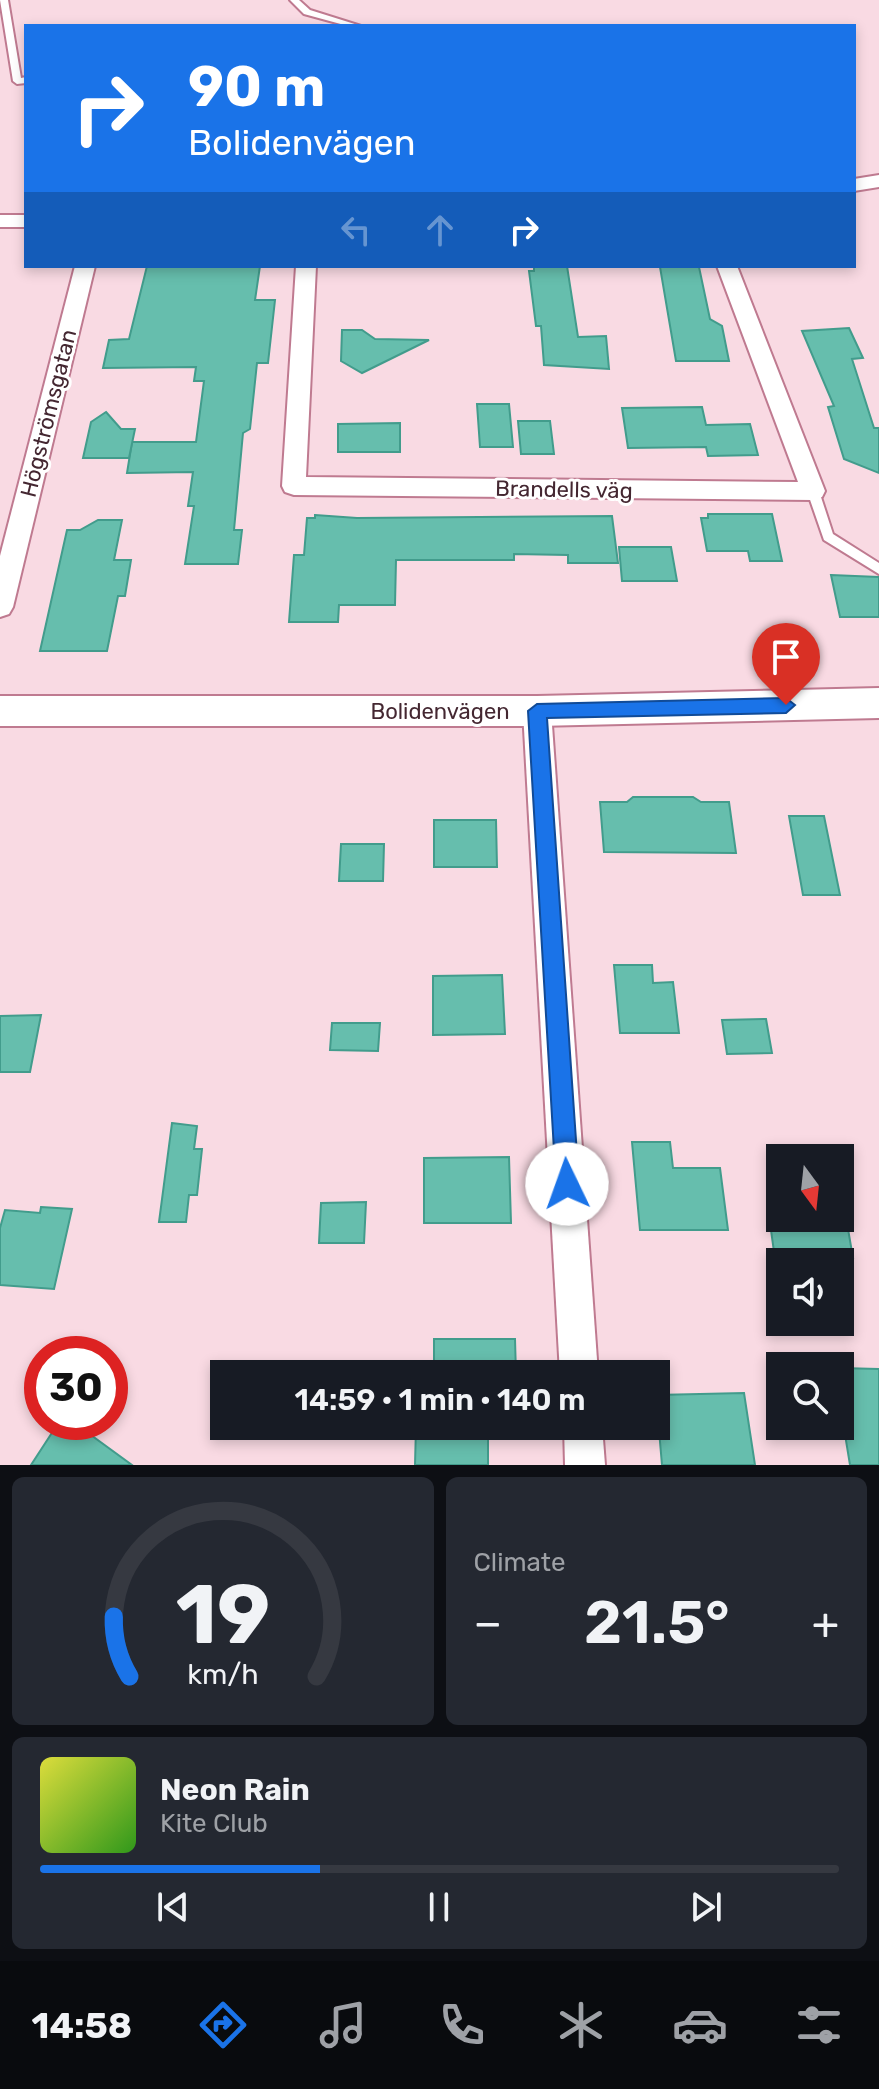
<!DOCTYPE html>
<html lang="en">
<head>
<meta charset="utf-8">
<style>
  body { margin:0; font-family:Rubik,sans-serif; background:#242831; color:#f1f3f6; height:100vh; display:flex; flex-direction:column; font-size:30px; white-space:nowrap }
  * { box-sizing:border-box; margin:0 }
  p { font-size:26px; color:#9ea1a6 }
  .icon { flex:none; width:44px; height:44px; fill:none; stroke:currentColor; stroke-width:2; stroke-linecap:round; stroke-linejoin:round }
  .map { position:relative; height:1465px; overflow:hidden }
  .drawer { display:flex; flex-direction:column; gap:12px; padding:12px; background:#0d0f14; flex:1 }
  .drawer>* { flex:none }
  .guide { position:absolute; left:24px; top:24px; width:832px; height:244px; border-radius:0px; box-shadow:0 4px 12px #0003; background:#1a73e8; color:#fff; overflow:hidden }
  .needle { width:52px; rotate:165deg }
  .fabs { position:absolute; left:766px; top:1144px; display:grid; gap:16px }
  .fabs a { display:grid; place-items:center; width:88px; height:88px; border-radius:0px; background:#171b24; box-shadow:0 4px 12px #0003; font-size:40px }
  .speed { position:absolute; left:24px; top:1336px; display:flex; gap:16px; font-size:40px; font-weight:700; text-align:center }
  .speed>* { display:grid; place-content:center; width:104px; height:104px; border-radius:50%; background:#171b24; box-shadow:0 4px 12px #0003; line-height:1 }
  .speed .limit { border:12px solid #d22; background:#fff; color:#111 }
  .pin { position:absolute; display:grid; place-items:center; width:68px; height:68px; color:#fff; margin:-82px -34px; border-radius:50% 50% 50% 0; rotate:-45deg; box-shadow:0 0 8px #0007 }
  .pin .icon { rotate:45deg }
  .me { position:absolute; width:88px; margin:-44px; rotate:357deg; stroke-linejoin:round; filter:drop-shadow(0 0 6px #0008) }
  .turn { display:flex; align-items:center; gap:28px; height:168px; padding:0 32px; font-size:36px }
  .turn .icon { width:104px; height:104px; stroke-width:2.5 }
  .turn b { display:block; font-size:56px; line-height:68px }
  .lanes { display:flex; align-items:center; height:76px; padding:0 32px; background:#0003; justify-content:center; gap:40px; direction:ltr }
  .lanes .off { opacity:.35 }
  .big { font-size:60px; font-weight:600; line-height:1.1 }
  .drawer .tile { flex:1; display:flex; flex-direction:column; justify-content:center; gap:12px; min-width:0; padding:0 28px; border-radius:12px; background:#242831 }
  .drawer .dial { align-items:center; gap:0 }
  .dial svg { height:208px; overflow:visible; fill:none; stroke:#363941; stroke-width:7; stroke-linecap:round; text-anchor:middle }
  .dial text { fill:#f1f3f6; stroke:none }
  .song { display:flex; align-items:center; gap:24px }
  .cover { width:96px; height:96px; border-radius:12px; background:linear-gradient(135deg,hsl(60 70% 55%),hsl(110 70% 35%)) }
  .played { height:8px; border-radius:4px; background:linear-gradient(90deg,#1a73e8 35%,#363941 35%) }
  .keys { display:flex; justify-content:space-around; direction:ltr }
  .heat { display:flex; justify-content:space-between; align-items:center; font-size:44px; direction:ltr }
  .drawer .tiles { flex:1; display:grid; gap:12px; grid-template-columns:1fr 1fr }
  .tile:last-child { grid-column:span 2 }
  .trip { position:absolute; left:210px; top:1360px; width:460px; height:80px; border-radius:0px; background:#171b24; box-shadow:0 4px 12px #0003; font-weight:600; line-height:80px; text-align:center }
  .tab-bar { display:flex; height:128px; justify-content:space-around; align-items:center; background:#090b0e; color:#9ea1a6 }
  .tab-bar .icon { width:56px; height:56px }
  .tab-bar .active { color:#1a73e8 }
  .tab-bar b { font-size:36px; color:#f1f3f6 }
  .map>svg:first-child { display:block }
</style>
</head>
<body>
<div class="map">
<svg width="879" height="1465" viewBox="0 0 879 1465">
  <rect width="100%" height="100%" fill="#f9dae3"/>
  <!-- building -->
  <g fill="#66bead" stroke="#429c8c" stroke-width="2">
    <path d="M147,266H260L255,300H275L268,363H257L250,429L243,433L234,530H242L238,564H185L194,506H188L193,472L127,473L132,442H196L204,381H194L196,367L103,368L109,340L129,339Z"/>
    <path d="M534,266H567L578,337L606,336L609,369L544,365L541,326H536L529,271H534Z"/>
    <path d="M660,267H699L710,319L722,326L729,361H676Z"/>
    <path d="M849,328L863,358L852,359L874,428H879V473L844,459L828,407L834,406L802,331Z"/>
    <path d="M342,330H362L375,339L429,340L362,373L341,361Z"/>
    <path d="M477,404H509L513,447H480Z"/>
    <path d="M702,407L706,425L750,424L758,455L708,456L706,447L628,448L622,408Z"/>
    <path d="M106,412L121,429H135L129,458H83L91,422Z"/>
    <path d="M518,421H550L554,454H521Z"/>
    <path d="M400,423V452H338V424Z"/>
    <path d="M708,514H772L782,561H750L748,551H707L701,518H708Z"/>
    <path d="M315,515L357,518L612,516L618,563H568V555L514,554V560H396L395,605H339L338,622H289L294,555H304L307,518H315Z"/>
    <path d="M98,520H122L114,560H131L125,596H118L107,651H40L67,530H80Z"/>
    <path d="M619,547H671L677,581H622Z"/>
    <path d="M831,575L879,577V617H840Z"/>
    <path d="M633,797H693L701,802H729L736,853L604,852L600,802H627Z"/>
    <path d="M789,816H824L840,895H803Z"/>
    <path d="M434,820H496L497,867H434Z"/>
    <path d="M341,844H384L383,881H339Z"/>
    <path d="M614,965H652L653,983L673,982L679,1033H620Z"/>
    <path d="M502,975L505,1034L433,1035V976Z"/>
    <path d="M41,1015L30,1072H0V1016Z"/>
    <path d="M766,1019L772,1053L727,1054L722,1020Z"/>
    <path d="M332,1023H380L378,1051L330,1050Z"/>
    <path d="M172,1123L197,1126L194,1149H202L197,1195H189L186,1222H159Z"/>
    <path d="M632,1142H670L673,1168H720L728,1230H640Z"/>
    <path d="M509,1157L511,1223H424V1158Z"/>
    <path d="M366,1202L364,1243H319L321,1203Z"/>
    <path d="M41,1207L72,1209L54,1289L0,1285V1228L5,1210L40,1213Z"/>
    <path d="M770,1223H847L853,1258L775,1259Z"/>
    <path d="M434,1339H515L516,1374H416V1368H426V1362H434Z"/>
    <path d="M840,1368L879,1369V1465H850L840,1404Z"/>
    <path d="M744,1393L755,1465H662L656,1395Z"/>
    <path d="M59,1422H73L132,1465H31Z"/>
    <path d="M416,1426H488V1465H415Z"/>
  </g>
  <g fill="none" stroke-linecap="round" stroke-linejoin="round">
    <!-- lane casing -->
    <g stroke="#bf7a90" stroke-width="4">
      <g id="lane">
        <path d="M0,0H8L21,78L26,77V83L17,84L13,81Z"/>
        <path d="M290,0H299L310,10L361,26H348L304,14Z"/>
        <path d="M813,487L819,491L833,534L879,563V574L824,540L807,491Z"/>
      </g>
    </g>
    <!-- street casing -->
    <g stroke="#bf7a90" stroke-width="4">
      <g id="street">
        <path d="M879,175V187L854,191V179Z"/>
        <rect x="0" y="215" width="26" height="12"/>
        <path d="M75,266H95L13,607L9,614L0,617V556Z"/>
        <path d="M296,266H316L306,477L798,482L717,266H737L825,491L822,497L813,500L294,495L285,492L282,486Z"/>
        <path d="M537,700L547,703L551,711L598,1374H560L523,711L527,703Z"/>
        <path d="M564,1426H602L605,1465H565Z"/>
      </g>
    </g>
    <!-- secondary casing -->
    <g stroke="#bf7a90" stroke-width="4">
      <path id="secondary" d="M879,688V718L537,726H0V696H537Z"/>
    </g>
    <!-- lane -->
    <use href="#lane" fill="#fff" fill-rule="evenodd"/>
    <!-- street -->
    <use href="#street" fill="#fff" fill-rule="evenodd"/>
    <!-- secondary -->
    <use href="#secondary" fill="#fff" fill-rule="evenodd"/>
  </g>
  <!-- route -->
  <path fill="#1a73e8" stroke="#114b97" stroke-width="2" d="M786,698L795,705L786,713L547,718L579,1184L575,1192L567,1196L559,1192L556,1184L528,711L537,704Z"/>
  <g text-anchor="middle" stroke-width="6" stroke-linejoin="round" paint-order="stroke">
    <!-- street labels -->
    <g font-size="22" fill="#442731" stroke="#fff">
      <text transform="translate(48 413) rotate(-76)" y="8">Högströmsgatan</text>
      <text transform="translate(564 489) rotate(1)" y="8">Brandells väg</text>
      <text x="440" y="719">Bolidenvägen</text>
    </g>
  </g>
</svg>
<div class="fabs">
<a><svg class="needle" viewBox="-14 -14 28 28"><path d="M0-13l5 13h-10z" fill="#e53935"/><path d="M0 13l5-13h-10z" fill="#9ea1a6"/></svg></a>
<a><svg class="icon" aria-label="sound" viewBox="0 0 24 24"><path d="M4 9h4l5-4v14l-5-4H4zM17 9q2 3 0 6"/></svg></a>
<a><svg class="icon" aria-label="search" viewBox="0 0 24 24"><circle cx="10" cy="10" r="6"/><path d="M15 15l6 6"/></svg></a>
</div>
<div class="speed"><div class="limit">30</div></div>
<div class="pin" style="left:786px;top:705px;background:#d93025"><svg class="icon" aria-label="arrive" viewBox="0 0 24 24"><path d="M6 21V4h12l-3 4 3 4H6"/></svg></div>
<svg class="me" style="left:567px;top:1184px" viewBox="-20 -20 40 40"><circle r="19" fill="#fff"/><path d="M0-13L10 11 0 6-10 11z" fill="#1a73e8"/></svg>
<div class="trip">14:59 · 1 min · 140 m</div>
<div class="guide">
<div class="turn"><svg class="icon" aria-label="right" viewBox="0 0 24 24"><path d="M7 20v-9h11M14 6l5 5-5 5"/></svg><div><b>90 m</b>Bolidenvägen</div></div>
<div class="lanes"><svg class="icon off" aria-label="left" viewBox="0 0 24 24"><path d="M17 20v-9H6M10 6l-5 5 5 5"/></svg><svg class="icon off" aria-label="ahead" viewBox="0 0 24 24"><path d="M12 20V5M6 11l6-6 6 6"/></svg><svg class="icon" aria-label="right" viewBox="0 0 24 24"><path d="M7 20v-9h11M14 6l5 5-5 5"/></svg></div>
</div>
</div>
<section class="drawer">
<div class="tiles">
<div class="tile dial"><svg viewBox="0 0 100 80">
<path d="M14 69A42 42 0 1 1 86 69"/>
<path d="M14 69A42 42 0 0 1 8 46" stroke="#1a73e8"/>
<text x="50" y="56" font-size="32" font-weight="700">19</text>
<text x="50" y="72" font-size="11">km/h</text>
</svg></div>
<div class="tile"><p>Climate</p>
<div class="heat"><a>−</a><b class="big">21.5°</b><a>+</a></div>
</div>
<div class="tile">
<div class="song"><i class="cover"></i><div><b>Neon Rain</b><p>Kite Club</p></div></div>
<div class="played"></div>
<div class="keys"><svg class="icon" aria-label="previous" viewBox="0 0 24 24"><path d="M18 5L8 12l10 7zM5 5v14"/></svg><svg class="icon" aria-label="pause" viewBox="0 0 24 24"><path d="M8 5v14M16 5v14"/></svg><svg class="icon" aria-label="next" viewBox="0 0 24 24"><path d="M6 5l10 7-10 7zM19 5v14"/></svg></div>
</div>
</div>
</section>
<nav class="tab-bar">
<b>14:58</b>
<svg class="icon active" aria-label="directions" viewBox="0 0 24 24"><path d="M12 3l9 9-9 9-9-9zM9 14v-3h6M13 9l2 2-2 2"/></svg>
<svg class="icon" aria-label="music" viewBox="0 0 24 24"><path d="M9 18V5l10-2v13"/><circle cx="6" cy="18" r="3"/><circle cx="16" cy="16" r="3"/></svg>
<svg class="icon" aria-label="phone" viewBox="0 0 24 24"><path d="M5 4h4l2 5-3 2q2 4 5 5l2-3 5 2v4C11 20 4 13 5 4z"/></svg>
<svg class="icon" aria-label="climate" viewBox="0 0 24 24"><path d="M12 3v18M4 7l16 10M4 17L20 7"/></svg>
<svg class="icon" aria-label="car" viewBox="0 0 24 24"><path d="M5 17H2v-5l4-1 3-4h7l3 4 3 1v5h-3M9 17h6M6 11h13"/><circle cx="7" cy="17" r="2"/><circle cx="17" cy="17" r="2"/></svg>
<svg class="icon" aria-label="filters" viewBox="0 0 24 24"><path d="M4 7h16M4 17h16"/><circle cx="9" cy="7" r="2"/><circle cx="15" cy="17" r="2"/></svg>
</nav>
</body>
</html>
